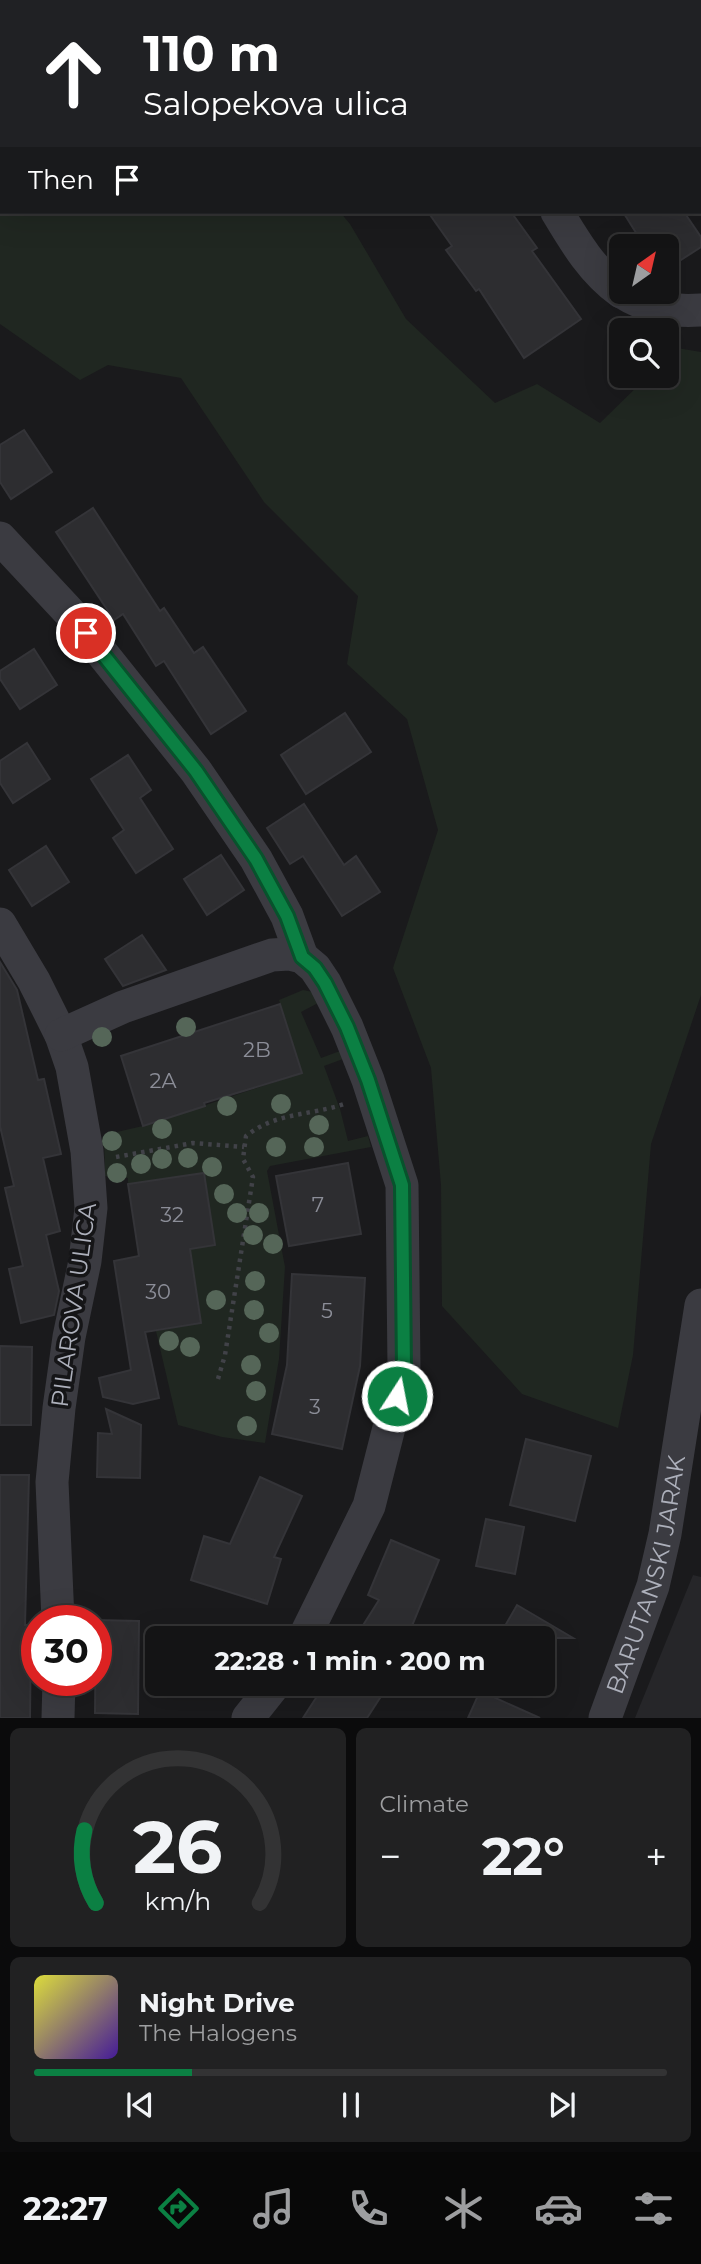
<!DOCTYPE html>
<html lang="en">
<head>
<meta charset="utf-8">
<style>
  body { margin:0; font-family:Montserrat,sans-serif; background:#212122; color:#f1f3f6; height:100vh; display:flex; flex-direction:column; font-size:26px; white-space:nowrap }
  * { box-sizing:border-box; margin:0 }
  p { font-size:23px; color:#9d9ea0 }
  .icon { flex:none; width:38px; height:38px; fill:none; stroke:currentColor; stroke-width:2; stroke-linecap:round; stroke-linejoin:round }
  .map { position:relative; height:1718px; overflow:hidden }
  .panel { display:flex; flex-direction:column; gap:10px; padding:10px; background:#0b0b0c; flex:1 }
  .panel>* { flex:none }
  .hud { position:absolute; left:0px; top:0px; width:702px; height:214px; box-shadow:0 7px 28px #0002,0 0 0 2px #333334; background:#202124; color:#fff; overflow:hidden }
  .needle { width:46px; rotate:34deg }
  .buttons { position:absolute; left:609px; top:234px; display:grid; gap:14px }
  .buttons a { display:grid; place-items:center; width:70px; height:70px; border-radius:10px; background:#141415; box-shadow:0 7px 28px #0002,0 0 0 2px #333334; font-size:35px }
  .speed { position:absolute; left:21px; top:1605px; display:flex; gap:14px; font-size:35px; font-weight:700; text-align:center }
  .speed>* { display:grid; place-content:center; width:91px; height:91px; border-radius:50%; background:#141415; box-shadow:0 7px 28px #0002,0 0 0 2px #333334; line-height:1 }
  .speed .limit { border:10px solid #d22; background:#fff; color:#111 }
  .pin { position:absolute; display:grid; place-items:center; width:60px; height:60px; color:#fff; margin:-30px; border:4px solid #fff; border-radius:50%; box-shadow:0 2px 7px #0007 }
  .me { position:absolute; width:77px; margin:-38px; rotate:11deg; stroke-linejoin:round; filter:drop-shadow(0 0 5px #0008) }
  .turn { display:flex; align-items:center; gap:24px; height:147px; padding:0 28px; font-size:32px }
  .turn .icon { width:91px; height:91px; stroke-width:2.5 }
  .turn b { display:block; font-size:49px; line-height:60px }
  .then { display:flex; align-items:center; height:66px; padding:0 28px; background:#0003; gap:14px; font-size:26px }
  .big { font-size:52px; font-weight:700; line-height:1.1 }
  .panel .tile { flex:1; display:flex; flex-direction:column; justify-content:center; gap:10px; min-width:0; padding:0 24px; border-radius:10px; background:#212122 }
  .panel .dial { align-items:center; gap:0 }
  .dial svg { height:182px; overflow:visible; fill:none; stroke:#333334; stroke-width:7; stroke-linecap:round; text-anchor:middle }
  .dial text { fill:#f1f3f6; stroke:none }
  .song { display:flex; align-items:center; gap:21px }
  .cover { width:84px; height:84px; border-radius:10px; background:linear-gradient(135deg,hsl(60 70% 55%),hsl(260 70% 35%)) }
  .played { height:7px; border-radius:4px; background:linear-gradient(90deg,#0b8043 25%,#333334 25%) }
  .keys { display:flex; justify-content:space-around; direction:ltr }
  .heat { display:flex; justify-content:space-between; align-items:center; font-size:38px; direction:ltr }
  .panel .tiles { flex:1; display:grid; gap:10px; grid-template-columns:1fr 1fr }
  .tile:last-child { grid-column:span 2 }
  .trip { position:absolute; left:145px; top:1626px; width:410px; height:70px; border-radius:10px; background:#141415; box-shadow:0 7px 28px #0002,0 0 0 2px #333334; font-weight:700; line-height:70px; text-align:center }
  .menu { display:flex; height:112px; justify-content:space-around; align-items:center; background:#080808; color:#9d9ea0 }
  .menu .icon { width:49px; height:49px }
  .menu .on { color:#0b8043 }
  .menu b { font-size:32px; color:#f1f3f6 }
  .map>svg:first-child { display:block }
</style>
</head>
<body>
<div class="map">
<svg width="701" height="1718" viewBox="0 0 701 1718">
  <rect width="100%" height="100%" fill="#1a1a1c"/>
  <!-- built -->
  <path fill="#262629" d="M693,1575L701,1577V1718H635Z"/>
  <!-- green -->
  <g fill="#202721">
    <path d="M0,0L155,2H2V212H340L350,224L406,319L495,403L537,384L600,423L648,376H667V358L677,348L701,352V995L651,1144L633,1355L618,1428L522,1394L442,1306L441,1185L431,1068L393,968L438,830L407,719L347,664L358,596L264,502L181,378L108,365L80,380L0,324Z"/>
    <path d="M303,990L313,992L318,1003L301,1012L321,1058L340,1051L343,1059L324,1066L340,1109L348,1141L368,1136L371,1147L270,1166L267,1171L285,1267L279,1359L265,1443L222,1437L178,1425L156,1331L201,1323L190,1249L215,1245L204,1173L128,1184V1178L105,1176L104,1135L143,1126L302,1073L279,1000Z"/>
  </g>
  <!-- building -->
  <g fill="#2d2d30" stroke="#343438" stroke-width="2">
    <path d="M428,212H511L537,248L532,251L581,319L524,358L479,289L476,291L446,250L452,246Z"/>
    <path d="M623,212H684L701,237V247L667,269V247H645Z"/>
    <path d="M24,430L52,472L11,499L0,482V445Z"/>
    <path d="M93,508L160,611L164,608L194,653L203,647L246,711L211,734L164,661L156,666L123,614L114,620L56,532Z"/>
    <path d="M34,649L57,685L20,709L0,679V671Z"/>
    <path d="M345,713L371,752L306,794L281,755Z"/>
    <path d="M27,743L50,779L13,803L0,783V761Z"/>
    <path d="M128,755L151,790L140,798L173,849L136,873L113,838L124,830L91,779Z"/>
    <path d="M304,804L344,865L356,856L380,892L342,916L303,856L290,864L267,828Z"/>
    <path d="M46,846L69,882L32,906L9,870Z"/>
    <path d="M221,855L244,890L207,915L184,879Z"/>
    <path d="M142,935L166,970L123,986L105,959Z"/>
    <path d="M0,962L17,990L38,1080L44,1079L61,1154L43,1158L60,1231L46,1235L59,1291L54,1315L21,1323L9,1269L23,1266L5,1188L14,1186L0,1126Z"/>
    <path d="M280,1004L302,1073L204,1103L205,1106L143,1126L121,1056Z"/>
    <path d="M348,1163L361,1234L289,1246L276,1176Z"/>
    <path d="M204,1173L215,1245L190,1249L201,1323L145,1332L159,1398L133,1404L103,1397L99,1378L131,1370L114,1261L139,1256L128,1184Z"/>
    <path d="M292,1274L365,1278L360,1366L342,1449L272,1434L287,1365Z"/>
    <path d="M0,1346L32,1347L31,1425H0Z"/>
    <path d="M106,1409L141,1425L140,1478L97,1477L98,1433L112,1434Z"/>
    <path d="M526,1439L591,1456L575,1521L510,1505Z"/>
    <path d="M0,1475H29L25,1625H31L30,1718H0Z"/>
    <path d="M260,1477L302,1496L274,1557L281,1559L267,1604L191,1580L204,1536L230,1544Z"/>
    <path d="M486,1519L524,1527L515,1574L476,1566Z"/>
    <path d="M391,1540L439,1560L407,1638H355L379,1600L368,1595Z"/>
    <path d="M517,1605L573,1638H498Z"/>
    <path d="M96,1620L139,1621L138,1714L95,1713Z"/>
    <path d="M325,1684H389L367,1718H303Z"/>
    <path d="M480,1691L540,1718H468Z"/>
  </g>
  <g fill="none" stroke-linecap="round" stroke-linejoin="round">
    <!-- path -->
    <g stroke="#414248" stroke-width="4.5" stroke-dasharray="3.5 5" stroke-linecap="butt">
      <path d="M116,1157L193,1143L244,1147"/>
      <path d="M218,1379L225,1355L253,1177L243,1159L246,1136C276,1112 309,1116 344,1104"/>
    </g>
    <!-- minor -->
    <g stroke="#3b3b41" stroke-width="33">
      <path d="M405,0L406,2"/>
      <path d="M557,212C575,242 592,271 621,292"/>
      <path d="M622,292C647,308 672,312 701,310"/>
      <path d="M0,538L70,613L196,771L256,859L287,916L302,957"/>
      <path d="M0,924L34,981L61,1035L72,1067L87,1151L91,1208L85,1261L69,1337L59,1408L52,1482L58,1620"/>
      <path d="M61,1035L123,1007L272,955L289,954L302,957L315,968L325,983L347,1027L368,1080L402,1185L404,1369L369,1506L304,1638"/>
      <path d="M58,1718L59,1680"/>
      <path d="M248,1718L275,1684"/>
      <path id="s1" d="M605,1718L653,1586L665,1534L701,1305"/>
    </g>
  </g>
  <!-- trees -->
  <g fill="#556658">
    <circle cx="186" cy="1027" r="10"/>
    <circle cx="102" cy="1037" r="10"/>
    <circle cx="281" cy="1104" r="10"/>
    <circle cx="227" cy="1106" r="10"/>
    <circle cx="319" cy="1125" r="10"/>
    <circle cx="162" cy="1129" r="10"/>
    <circle cx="112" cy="1141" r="10"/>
    <circle cx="276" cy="1147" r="10"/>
    <circle cx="314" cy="1147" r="10"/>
    <circle cx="188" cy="1158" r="10"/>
    <circle cx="162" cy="1159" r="10"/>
    <circle cx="141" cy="1164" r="10"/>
    <circle cx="212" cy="1167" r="10"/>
    <circle cx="117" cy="1173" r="10"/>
    <circle cx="224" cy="1194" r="10"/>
    <circle cx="237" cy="1213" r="10"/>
    <circle cx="259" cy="1213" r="10"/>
    <circle cx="253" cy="1235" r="10"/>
    <circle cx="273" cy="1244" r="10"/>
    <circle cx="255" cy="1281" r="10"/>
    <circle cx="216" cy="1300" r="10"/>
    <circle cx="254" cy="1310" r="10"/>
    <circle cx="269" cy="1333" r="10"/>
    <circle cx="169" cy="1341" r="10"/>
    <circle cx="190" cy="1347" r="10"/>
    <circle cx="251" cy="1365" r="10"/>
    <circle cx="256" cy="1391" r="10"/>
    <circle cx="247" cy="1426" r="10"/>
  </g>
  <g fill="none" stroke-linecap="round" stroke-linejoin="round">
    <!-- route casing -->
    <g stroke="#07532c" stroke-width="18">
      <path id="route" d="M86,633L196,771L256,859L287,916L302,957L315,968L325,983L347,1027L368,1080L402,1185L404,1369L397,1396"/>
    </g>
    <!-- route -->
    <use href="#route" stroke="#0b8043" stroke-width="12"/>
  </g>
  <g text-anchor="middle" stroke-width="7" stroke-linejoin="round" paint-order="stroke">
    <!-- number labels -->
    <g font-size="21" fill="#8c8e98">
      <text x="257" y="1057">2B</text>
      <text x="163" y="1088">2A</text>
      <text x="318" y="1212">7</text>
      <text x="172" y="1222">32</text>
      <text x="158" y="1299">30</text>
      <text x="327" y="1318">5</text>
      <text x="315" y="1414">3</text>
    </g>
    <!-- street labels -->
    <g font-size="24" fill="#adb0bb" stroke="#151517">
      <text transform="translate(74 1305) rotate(-82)" y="8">PILAROVA ULICA</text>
      <text dy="8" stroke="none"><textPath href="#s1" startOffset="150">BARUTANSKI JARAK</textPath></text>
    </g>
  </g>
</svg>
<div class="buttons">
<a><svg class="needle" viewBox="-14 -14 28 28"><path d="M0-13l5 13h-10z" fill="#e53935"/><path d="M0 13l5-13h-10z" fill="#9d9ea0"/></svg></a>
<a><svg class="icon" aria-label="search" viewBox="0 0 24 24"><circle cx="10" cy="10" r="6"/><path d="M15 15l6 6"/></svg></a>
</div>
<div class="speed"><div class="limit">30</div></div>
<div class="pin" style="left:86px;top:633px;background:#d93025"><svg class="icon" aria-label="arrive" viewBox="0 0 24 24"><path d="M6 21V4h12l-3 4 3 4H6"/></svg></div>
<svg class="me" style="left:397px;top:1396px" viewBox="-20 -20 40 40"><circle r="17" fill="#0b8043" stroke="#fff" stroke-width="3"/><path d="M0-11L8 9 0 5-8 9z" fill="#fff"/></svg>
<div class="trip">22:28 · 1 min · 200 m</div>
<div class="hud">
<div class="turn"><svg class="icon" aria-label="ahead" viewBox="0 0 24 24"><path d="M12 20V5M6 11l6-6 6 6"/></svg><div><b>110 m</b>Salopekova ulica</div></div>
<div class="then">Then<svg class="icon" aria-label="arrive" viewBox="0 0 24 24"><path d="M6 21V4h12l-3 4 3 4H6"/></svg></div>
</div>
</div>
<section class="panel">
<div class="tiles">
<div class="tile dial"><svg viewBox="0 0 100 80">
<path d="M14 69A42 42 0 1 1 86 69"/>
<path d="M14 69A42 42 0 0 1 9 37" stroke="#0b8043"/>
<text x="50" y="56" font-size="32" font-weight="700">26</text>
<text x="50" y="72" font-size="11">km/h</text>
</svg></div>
<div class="tile"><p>Climate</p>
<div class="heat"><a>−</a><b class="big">22°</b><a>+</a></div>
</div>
<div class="tile">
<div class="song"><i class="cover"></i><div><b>Night Drive</b><p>The Halogens</p></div></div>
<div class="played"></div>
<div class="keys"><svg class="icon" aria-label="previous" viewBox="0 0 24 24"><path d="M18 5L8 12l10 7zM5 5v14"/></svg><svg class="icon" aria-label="pause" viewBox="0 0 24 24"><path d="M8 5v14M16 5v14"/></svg><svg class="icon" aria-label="next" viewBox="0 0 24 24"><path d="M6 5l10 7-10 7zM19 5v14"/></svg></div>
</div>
</div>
</section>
<nav class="menu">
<b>22:27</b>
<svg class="icon on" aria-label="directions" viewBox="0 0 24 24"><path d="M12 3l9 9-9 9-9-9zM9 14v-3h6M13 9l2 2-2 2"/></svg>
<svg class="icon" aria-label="music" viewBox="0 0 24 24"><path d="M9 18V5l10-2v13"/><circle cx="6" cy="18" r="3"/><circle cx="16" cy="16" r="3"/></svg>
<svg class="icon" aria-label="phone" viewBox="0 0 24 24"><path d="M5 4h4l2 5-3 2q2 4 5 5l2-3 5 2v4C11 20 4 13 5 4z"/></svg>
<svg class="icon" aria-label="climate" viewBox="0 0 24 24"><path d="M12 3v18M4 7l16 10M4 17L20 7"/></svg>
<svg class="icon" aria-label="car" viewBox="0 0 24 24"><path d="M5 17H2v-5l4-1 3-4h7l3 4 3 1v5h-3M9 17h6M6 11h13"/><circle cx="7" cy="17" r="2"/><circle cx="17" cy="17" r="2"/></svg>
<svg class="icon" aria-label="filters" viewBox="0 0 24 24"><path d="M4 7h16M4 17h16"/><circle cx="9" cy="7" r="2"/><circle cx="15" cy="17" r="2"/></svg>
</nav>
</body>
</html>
